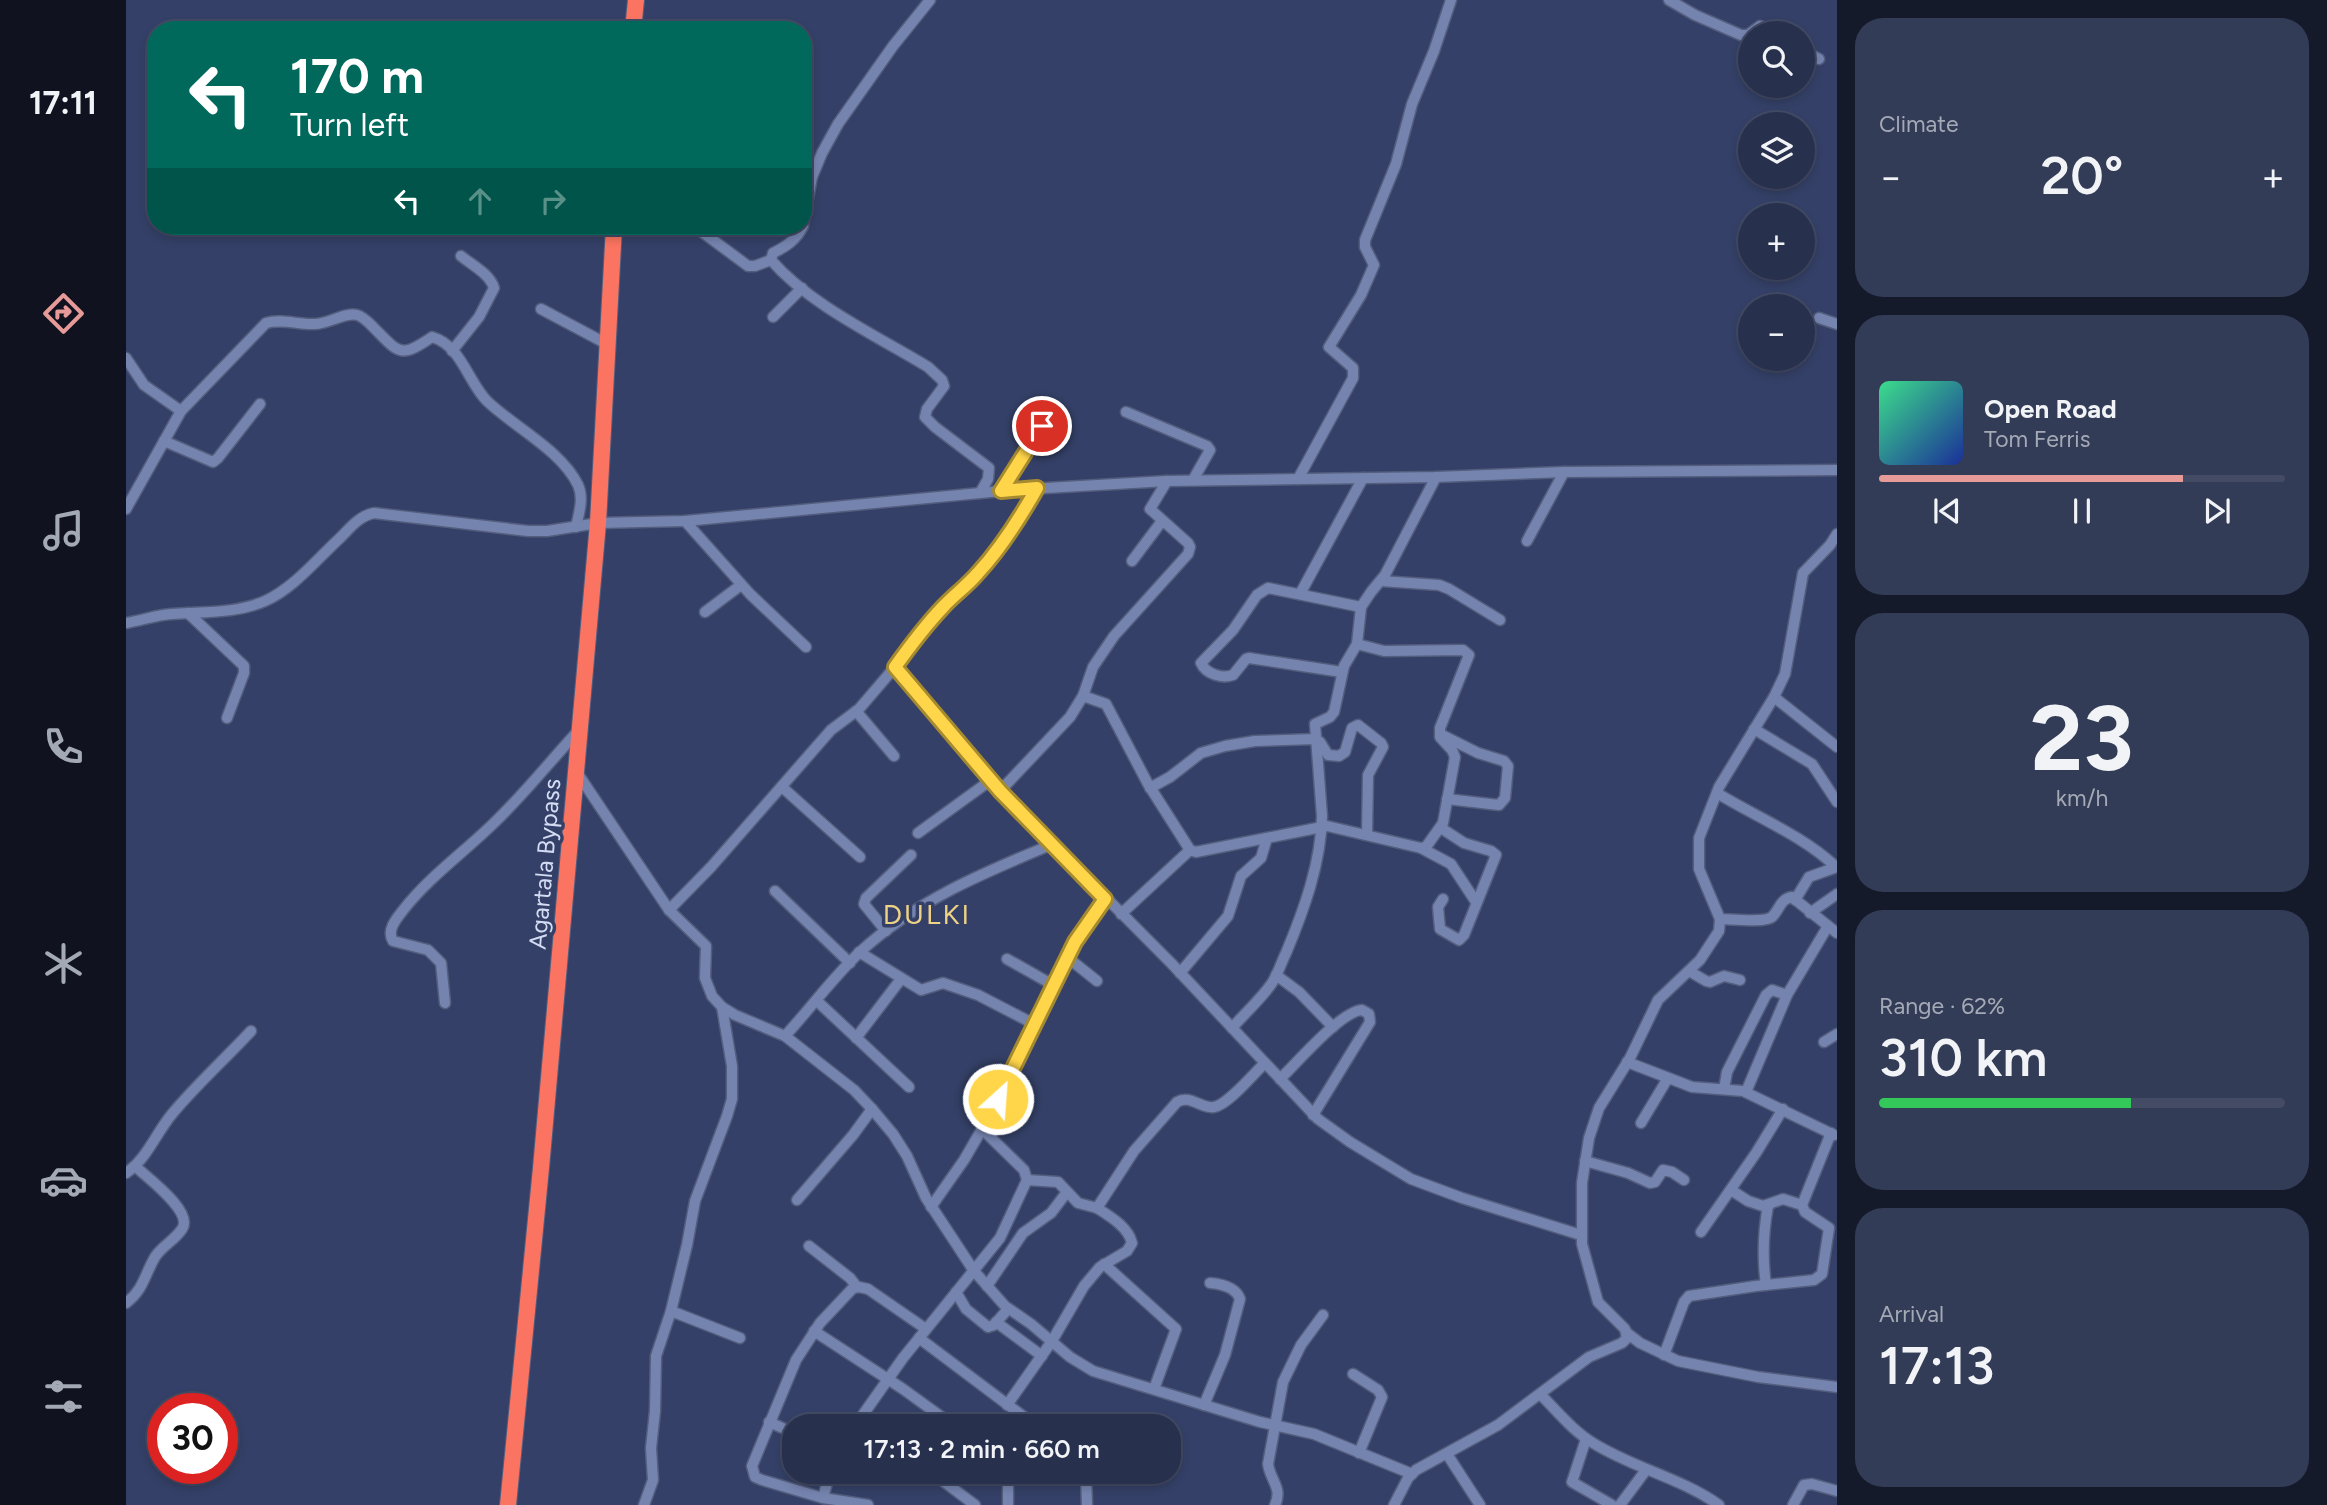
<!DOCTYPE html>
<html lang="en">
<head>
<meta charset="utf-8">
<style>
  body { margin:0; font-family:Figtree,sans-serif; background:#333c57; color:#f1f3f6; height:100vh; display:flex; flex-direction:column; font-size:26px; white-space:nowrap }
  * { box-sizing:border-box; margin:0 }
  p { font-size:23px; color:#a4a9b6 }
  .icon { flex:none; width:38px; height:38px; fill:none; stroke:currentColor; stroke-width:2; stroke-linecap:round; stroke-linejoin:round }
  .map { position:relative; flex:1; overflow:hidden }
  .details { display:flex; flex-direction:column; gap:18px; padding:18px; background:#151a2a; width:490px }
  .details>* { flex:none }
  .banner { position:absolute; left:21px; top:21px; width:665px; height:214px; border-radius:28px; box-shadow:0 4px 10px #0003,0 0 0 2px #434b65; background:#00695c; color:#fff; overflow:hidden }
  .buttons { position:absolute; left:1612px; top:21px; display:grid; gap:14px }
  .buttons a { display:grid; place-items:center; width:77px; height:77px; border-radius:50%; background:#27304d; box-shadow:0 4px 10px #0003,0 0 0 2px #434b65; font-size:35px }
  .speed { position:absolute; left:21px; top:1393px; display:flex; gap:14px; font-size:35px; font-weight:700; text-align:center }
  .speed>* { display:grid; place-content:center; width:91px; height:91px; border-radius:50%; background:#27304d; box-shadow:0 4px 10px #0003,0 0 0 2px #434b65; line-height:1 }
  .speed .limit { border:10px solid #d22; background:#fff; color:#111 }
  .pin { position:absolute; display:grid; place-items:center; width:60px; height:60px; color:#fff; margin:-30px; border:4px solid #fff; border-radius:50%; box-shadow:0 2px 7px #0007 }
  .me { position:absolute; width:77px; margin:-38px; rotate:26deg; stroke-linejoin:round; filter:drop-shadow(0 0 5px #0008) }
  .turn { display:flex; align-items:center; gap:24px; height:147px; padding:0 28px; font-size:32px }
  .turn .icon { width:91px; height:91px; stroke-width:2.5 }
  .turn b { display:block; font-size:49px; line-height:60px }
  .lanes { display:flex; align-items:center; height:66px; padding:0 28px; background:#0003; justify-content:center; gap:35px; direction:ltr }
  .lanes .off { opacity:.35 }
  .big { font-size:52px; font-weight:600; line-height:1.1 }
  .details .widget { flex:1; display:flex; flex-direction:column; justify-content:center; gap:10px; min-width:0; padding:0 24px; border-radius:28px; background:#333c57 }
  .details .dial { align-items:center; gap:0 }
  .dial b { font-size:91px; line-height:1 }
  .song { display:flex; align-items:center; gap:21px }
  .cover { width:84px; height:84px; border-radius:10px; background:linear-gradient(135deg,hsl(150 70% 55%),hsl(230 70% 35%)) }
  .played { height:7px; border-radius:4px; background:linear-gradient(90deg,#e69b98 75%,#434b65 75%) }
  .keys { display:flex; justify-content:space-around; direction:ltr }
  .heat { display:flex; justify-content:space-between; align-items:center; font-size:38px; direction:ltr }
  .charge { height:10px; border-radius:5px; background:linear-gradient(90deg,#34c759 62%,#434b65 0) }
  .trip { position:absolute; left:656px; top:1414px; width:399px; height:70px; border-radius:28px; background:#27304d; box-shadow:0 4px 10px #0003,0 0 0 2px #434b65; font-weight:600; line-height:70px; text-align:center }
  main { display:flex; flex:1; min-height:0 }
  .menu { display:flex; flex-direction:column; width:126px; justify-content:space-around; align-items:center; background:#10131f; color:#a4a9b6 }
  .menu .icon { width:49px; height:49px }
  .menu .active { color:#e69b98 }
  .menu b { font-size:32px; color:#f1f3f6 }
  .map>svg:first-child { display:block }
</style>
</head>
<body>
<main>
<nav class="menu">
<b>17:11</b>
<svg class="icon active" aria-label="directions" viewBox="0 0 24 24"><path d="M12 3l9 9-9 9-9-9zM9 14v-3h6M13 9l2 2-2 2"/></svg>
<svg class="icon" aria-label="music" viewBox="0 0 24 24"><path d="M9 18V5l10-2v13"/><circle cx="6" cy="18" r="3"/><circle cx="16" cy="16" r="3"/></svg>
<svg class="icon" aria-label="phone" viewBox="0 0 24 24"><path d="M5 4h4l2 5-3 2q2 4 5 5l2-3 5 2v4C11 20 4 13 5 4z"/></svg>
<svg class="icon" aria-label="climate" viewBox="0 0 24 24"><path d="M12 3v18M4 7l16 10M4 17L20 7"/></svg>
<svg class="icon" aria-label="car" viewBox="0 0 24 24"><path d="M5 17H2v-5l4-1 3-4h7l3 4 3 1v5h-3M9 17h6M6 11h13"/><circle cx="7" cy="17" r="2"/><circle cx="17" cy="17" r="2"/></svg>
<svg class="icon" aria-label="filters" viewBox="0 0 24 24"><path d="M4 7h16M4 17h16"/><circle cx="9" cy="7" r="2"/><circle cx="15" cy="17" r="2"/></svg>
</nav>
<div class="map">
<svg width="1711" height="1505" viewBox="0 0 1711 1505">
  <rect width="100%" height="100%" fill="#344067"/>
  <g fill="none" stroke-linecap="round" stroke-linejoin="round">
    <!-- minor casing -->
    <g stroke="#535d7d" stroke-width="13">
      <g id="minor">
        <path d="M1543,0L1569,15L1615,35H1622L1634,26L1649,33"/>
        <path d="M1676,50L1693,59"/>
        <path d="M677,224L686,177L696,153L712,124L767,46L804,0"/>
        <path d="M568,226L622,266H629L645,260"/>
        <path d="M677,226C670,240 661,246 647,253L645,260C684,305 751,336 802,367L816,380L818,386L801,409L799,417L809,427L863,468L862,479L854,493"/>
        <path d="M415,309L481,344"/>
        <path d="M647,317L676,288"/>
        <path d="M1693,318L1711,324"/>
        <path d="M326,351L353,317L368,288C364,274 346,265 335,256"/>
        <path d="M0,358L18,385L55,411"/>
        <path d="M1000,412L1081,446L1084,450L1067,480"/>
        <path d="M38,441L87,462L92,458L134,404"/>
        <path d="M1172,479L1227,378V368L1203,347L1235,295L1248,265L1239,247V240L1270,164L1286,104L1308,51L1325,0"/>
        <path d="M875,491L916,426"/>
        <path d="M0,509L55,411L140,323C156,318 172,325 189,324C201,324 220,312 231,315C238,317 243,323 248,328C273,353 274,359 306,337C335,345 342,382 361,401C388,427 435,450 452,485C458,498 453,513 450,527"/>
        <path d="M559,521L624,594L680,647"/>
        <path d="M1401,541L1438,472"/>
        <path d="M1006,561L1036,521"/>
        <path d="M1255,581L1313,585L1323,589L1374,620"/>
        <path d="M1174,594L1237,478"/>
        <path d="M579,612L615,585"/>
        <path d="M62,613L118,666V673L101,718"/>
        <path d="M0,623C12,621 25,617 37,615C71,611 107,615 139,601C168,588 191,559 214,538C224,528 233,516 248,513L402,531H421L472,523L559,521L886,490L1041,481L1310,477L1438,472L1711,470"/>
        <path d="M769,667L874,791L1045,963L1192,1119L1224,1142L1285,1179L1336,1198L1455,1235"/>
        <path d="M1216,672L1123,658L1120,659L1107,675C1096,679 1080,674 1075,663L1107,630L1131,595L1142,588L1235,607"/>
        <path d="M957,696L980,704L1022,784L1064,850L1070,852L1201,826L1295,848L1300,847L1317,823L1329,757L1326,750L1314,737V728L1343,655L1337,650L1258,651L1231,644"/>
        <path d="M1648,697L1711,747"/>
        <path d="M730,711L768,756"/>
        <path d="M1628,729L1686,764L1711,802"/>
        <path d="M1316,735L1352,753L1378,761L1382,766L1379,798L1373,805L1321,799"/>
        <path d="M450,771L543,910L580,946L579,978L586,996L596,1007L609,1015L659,1036L728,1090L746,1109L767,1134L781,1156L800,1198L848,1271L879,1306L905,1324L944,1357L967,1371L1134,1422L1188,1434L1286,1474"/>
        <path d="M656,787L734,857"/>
        <path d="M1024,788L1044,777L1075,753L1099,746L1129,741L1189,739L1194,742L1202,755L1213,756L1219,752L1226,728L1232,725L1255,743L1257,747L1242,775L1241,835"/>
        <path d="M874,791L944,717L957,696L967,667L988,636L1062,554L1064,547L1062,543L1024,509L1041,481"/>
        <path d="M1591,793C1630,817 1676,835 1710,867"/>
        <path d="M1315,828L1338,843L1365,851L1370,855L1338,935L1333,940L1314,929L1312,907L1317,899"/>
        <path d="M792,833L865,780"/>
        <path d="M1295,848L1325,864L1350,902"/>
        <path d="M649,891L724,963"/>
        <path d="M1669,900L1683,877L1711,867"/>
        <path d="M543,910L585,867L705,730L733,709L769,667L796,630L819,604L853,573L883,535L911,488"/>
        <path d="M1684,913L1711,894"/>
        <path d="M995,914L1064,850"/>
        <path d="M1594,919C1605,919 1638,923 1646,917C1654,909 1654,899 1666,897L1711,933"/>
        <path d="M760,931L738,904L740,898L785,855"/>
        <path d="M733,952L795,990L817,983L852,995L908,1024"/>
        <path d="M941,957L971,981"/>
        <path d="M881,959L927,985"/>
        <path d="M1563,971L1580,981L1584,982L1598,976L1614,980"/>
        <path d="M1054,973L1102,916L1115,876L1135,858L1141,838"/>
        <path d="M1150,975L1173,992L1207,1027"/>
        <path d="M691,1001L783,1087"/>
        <path d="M319,1003L315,963L302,950L267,941C260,930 271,918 278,909C305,875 341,850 371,820C400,792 426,759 454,729"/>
        <path d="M1106,1028C1119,1013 1135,999 1146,983C1152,974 1155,963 1160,953C1178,910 1195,863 1196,816L1189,724L1204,717L1208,712L1218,666L1231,644L1235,607L1245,592L1259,575L1310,477"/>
        <path d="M659,1036C683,1010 709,975 734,952C789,901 859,872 927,844"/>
        <path d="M730,1038L775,979"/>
        <path d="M1698,1042L1711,1034"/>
        <path d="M1501,1062L1566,1087L1617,1091L1708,1135"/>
        <path d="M1154,1079C1171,1063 1215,1011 1236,1010L1243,1014L1244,1022L1187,1115"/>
        <path d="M1598,1089L1601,1072L1640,995L1646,990L1661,995"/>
        <path d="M1620,1092L1661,995L1702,926"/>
        <path d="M1515,1123L1542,1078"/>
        <path d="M1459,1161L1502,1173L1524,1183L1529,1182L1537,1170L1546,1172L1558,1180"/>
        <path d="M0,1173C21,1159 30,1133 46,1114C70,1085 99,1059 125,1031"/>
        <path d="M901,1180L932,1182L952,1203L971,1208L1008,1151L1051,1102C1064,1094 1075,1109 1088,1107C1102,1105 1128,1073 1139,1063"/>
        <path d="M1605,1190L1622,1201L1637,1206L1657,1199L1676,1205"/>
        <path d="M671,1200L727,1135L746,1109"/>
        <path d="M805,1207L838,1160L856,1129L949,942L979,899"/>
        <path d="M1575,1232L1630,1153L1657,1109"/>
        <path d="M683,1246L724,1278L731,1287"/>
        <path d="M978,1264L1050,1329L1028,1389"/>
        <path d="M1640,1285C1636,1257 1637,1233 1642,1206"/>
        <path d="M861,1286L897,1233L925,1213L941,1192"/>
        <path d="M830,1292L840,1309L862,1327L868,1325L882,1309"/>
        <path d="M0,1303C18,1289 18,1276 29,1257C36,1246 49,1240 56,1229C68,1212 22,1178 10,1167"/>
        <path d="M545,1311L614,1338"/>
        <path d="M870,1322L916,1356"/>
        <path d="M688,1331L777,1389L828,1426"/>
        <path d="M1501,1333L1514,1343L1552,1361L1632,1377L1711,1387"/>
        <path d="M793,1338L910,1426"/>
        <path d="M1538,1355L1558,1302L1563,1296L1630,1286L1688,1280L1696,1274L1703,1228L1679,1212L1676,1205L1705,1133"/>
        <path d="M1227,1374L1252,1390L1256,1397L1233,1453"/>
        <path d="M1415,1395C1431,1411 1447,1431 1467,1443C1507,1468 1555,1478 1593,1505"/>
        <path d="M881,1405L926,1341L958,1286L974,1267L1001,1251L1006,1243C1002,1227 985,1217 971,1208"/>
        <path d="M1078,1405L1099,1355L1114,1299C1110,1288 1096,1284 1084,1283"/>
        <path d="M643,1422L668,1433"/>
        <path d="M729,1426L777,1358L874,1238L901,1180L898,1170L856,1129"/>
        <path d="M1460,1439L1446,1482L1486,1505"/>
        <path d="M1321,1454L1354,1505"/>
        <path d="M805,1472L849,1505"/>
        <path d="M960,1472L961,1505"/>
        <path d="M697,1498L704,1472"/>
        <path d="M518,1505L527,1480L525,1448L529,1411L530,1356L545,1311L561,1245L569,1201L601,1116L606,1099V1066L596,1007"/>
        <path d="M742,1505L697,1498L636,1480L629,1477L626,1466L670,1360L694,1323L727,1288L733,1287L742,1289L800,1329"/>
        <path d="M882,1505V1472"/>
        <path d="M1149,1505C1157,1488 1144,1480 1142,1464L1157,1382L1175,1345L1197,1315"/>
        <path d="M1268,1505L1282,1478L1290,1470L1372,1425L1463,1357L1496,1343L1501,1338L1499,1329L1472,1302L1456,1244V1183L1463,1138L1473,1108L1504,1058L1532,1000L1574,960L1593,931L1594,919L1573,869V838L1593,787L1648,697L1659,674L1677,573L1704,545L1711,534"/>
        <path d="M1494,1505L1520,1470"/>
        <path d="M1667,1505L1678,1485L1686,1484L1711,1491"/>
      </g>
    </g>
    <!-- highway casing -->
    <g stroke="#535d7d" stroke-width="18">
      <g id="highway">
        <path d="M507,30L510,0"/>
        <path d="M382,1505L415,1168L472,523L488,226"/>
      </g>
    </g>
    <!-- minor -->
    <use href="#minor" stroke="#7584af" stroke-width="10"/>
    <!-- highway -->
    <use href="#highway" stroke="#fa7461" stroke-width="16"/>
  </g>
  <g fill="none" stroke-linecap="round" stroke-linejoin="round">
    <!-- route casing -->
    <g stroke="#a68a30" stroke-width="18">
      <path id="route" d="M872,1099L949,942L979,899L874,791L769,667C784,646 799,626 817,607C828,595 841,586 852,573C876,547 894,518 911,488L875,491L916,426"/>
    </g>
    <!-- route -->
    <use href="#route" stroke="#ffd54a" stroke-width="12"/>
  </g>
  <g text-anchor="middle" stroke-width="7" stroke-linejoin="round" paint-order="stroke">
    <!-- street labels -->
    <g font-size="24" fill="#d4dcf4" stroke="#344067">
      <text transform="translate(419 864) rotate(-85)" y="8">Agartala Bypass</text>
    </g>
    <!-- quarter labels -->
    <g font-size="28" letter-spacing="2" fill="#eed286" stroke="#344067">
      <text x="801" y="924">DULKI</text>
    </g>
  </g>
</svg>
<div class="buttons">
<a><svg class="icon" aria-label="search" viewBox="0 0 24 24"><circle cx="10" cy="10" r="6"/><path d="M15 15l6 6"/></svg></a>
<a><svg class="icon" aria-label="layers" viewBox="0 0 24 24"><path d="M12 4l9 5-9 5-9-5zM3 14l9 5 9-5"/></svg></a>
<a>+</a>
<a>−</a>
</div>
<div class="speed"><div class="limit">30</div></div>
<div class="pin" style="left:916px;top:426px;background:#d93025"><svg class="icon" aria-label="arrive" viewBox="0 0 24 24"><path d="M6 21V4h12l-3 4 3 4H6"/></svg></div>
<svg class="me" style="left:872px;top:1099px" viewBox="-20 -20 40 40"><circle r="17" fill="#ffd54a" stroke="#fff" stroke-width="3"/><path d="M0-11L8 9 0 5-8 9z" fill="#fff"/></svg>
<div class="trip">17:13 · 2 min · 660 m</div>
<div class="banner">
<div class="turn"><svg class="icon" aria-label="left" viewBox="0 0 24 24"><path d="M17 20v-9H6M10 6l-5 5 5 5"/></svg><div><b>170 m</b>Turn left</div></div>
<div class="lanes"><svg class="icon" aria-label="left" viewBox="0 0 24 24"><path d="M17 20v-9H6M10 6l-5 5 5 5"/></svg><svg class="icon off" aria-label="ahead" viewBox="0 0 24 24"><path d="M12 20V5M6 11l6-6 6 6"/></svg><svg class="icon off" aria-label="right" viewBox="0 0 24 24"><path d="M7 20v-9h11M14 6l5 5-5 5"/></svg></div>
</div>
</div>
<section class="details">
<div class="widget"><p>Climate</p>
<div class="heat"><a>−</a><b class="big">20°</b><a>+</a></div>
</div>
<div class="widget">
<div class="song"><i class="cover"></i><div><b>Open Road</b><p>Tom Ferris</p></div></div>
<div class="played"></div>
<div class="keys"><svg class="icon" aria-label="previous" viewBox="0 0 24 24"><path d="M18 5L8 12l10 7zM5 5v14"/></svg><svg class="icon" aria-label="pause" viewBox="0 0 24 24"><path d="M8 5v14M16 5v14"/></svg><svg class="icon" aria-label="next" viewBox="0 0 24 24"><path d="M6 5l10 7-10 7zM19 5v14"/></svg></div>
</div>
<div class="widget dial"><b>23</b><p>km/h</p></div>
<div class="widget"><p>Range · 62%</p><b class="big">310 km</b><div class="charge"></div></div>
<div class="widget"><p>Arrival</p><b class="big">17:13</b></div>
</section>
</main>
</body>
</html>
